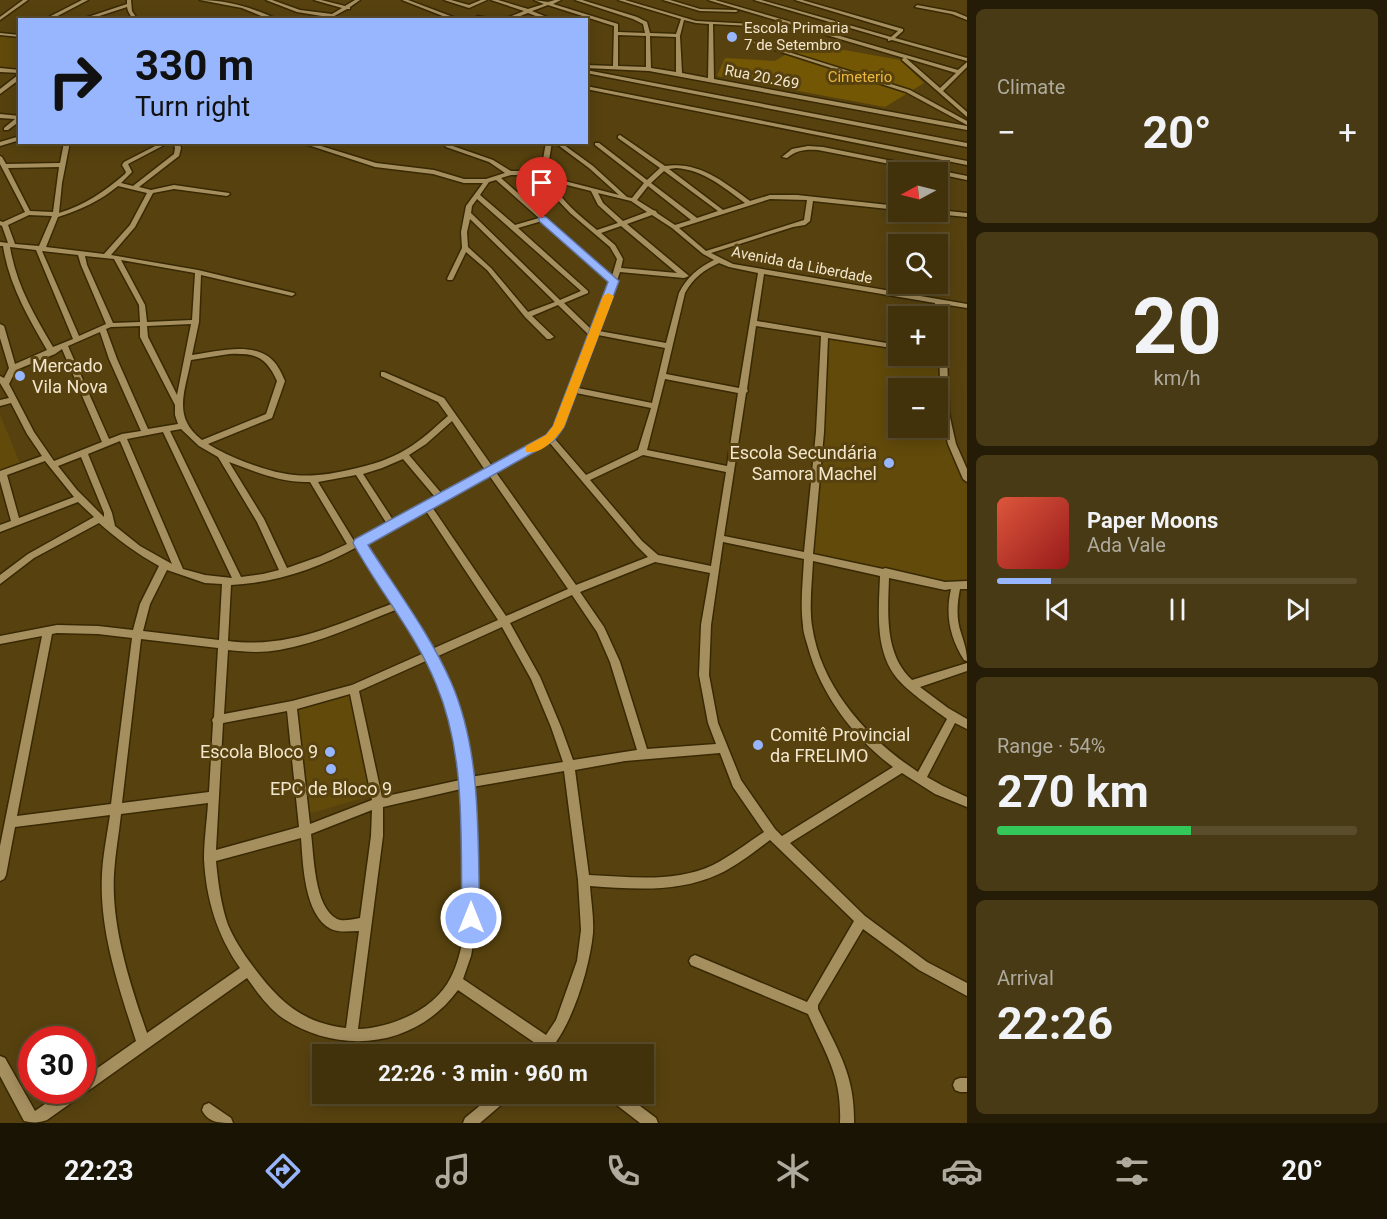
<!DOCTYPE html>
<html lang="en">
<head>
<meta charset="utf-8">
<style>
  body { margin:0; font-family:Roboto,sans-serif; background:#483a14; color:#f1f3f6; height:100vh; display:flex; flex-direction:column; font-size:22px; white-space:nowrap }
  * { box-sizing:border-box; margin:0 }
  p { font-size:20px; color:#aeaa9d }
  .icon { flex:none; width:33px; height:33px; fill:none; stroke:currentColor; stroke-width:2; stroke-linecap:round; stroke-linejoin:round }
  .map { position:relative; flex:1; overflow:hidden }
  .sheet { display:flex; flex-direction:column; gap:9px; padding:9px; background:#241c06; width:420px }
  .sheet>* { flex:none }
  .top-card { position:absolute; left:18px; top:18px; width:570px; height:126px; border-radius:0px; box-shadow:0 3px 15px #0003,0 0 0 2px #5a4d2c; background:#97b6fd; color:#111; overflow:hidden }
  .needle { width:39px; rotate:263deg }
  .fabs { position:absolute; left:888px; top:162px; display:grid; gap:12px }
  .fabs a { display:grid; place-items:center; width:60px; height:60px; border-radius:0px; background:#41320b; box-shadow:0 3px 15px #0003,0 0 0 2px #5a4d2c; font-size:30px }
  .speed { position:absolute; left:18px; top:1026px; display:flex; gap:12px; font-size:30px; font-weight:700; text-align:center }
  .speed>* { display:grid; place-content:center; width:78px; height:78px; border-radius:50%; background:#41320b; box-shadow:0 3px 15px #0003,0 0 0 2px #5a4d2c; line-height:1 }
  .speed .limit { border:9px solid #d22; background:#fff; color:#111 }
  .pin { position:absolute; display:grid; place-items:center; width:51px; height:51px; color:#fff; margin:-62px -26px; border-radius:50% 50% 50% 0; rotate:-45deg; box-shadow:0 0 6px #0007 }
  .pin .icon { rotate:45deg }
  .me { position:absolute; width:66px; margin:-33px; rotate:0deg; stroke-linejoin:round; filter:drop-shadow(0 0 4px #0008) }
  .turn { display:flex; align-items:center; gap:21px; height:126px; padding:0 18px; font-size:27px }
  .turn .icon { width:78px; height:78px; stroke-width:2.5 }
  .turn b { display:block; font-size:42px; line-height:51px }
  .big { font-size:45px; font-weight:700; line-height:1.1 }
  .sheet .card { flex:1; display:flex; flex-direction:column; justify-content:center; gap:9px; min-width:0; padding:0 21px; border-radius:9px; background:#483a14 }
  .sheet .dial { align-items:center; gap:0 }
  .dial b { font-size:78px; line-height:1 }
  .song { display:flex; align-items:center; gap:18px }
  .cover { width:72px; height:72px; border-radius:9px; background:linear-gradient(135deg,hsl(10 70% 55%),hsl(0 70% 35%)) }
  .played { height:6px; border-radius:3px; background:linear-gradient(90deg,#97b6fd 15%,#5a4d2c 15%) }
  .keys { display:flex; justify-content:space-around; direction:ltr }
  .heat { display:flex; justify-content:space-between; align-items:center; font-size:33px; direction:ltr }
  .charge { height:9px; border-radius:4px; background:linear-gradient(90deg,#34c759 54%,#5a4d2c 0) }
  .trip { position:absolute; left:312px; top:1044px; width:342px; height:60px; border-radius:0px; background:#41320b; box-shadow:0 3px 15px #0003,0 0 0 2px #5a4d2c; font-weight:700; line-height:60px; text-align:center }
  .menu { display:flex; height:96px; justify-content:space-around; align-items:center; background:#1a1404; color:#aeaa9d }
  .menu .icon { width:42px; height:42px }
  .menu .active { color:#97b6fd }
  .menu b { font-size:27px; color:#f1f3f6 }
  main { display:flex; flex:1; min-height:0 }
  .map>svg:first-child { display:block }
</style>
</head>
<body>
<main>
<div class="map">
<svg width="967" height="1123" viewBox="0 0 967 1123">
  <rect width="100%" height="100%" fill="#57420f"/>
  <!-- built -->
  <g fill="#614a0a" fill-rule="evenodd">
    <path d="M0,33L19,36V71L0,69Z"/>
    <path d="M829,336L898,347V356L942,354L946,414L967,482V584L955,587L812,557ZM898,388H938V428H898Z"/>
    <path d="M0,414L21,466L0,473Z"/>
    <path d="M355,690L377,794L301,816L284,709Z"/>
  </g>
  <!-- green -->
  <path fill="#735705" d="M805,43L900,60L924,83L885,107L717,76L725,58L775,61Z"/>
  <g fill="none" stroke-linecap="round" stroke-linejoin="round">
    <!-- minor casing -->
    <g stroke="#382903" stroke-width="3">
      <g id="minor">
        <path d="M23,0H28L0,20V17Z"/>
        <path d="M82,0H88L50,20H43Z"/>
        <path d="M127,0H131L132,11L138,20H133L128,11L127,7L87,20H79L127,4Z"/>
        <path d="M200,0C227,0 254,8 279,20H271L242,8Z"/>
        <path d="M266,0H272L300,10L332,14L342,8L314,0H321L345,6L355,0H360L350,7V9H347L329,19L327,18L328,17L297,12Z"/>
        <path d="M402,0H408L461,20H453Z"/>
        <path d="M444,0H451L469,5L481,0H487L469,8Z"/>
        <path d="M491,0H498L528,9L544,4L534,0L548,2L555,0H561L553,4L618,24V32L645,33L643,24L633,19L575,0H582L637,17L647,22L650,33L676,34L681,19L618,0H625L696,21L790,26V28H788L713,24L714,79L967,126V130L649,71L586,68V65L613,66L614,26L548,5L532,11L554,20H546L528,13L510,20H502L524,11ZM684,20L696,23L709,24L708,78L682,73L680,36ZM618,35L646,36V67L618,66ZM650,36L676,37V72L651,68Z"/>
        <path d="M663,0H670L700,9L736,10L738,11L736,12L700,11Z"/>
        <path d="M708,0H715L958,70L967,62V67L943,91L967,112V117L902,60V59L904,58ZM906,58L956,73L940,88Z"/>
        <path d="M754,0H761L891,37L898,31L795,0H802L903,29V31L895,38L967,58V61L892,40L888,41V39Z"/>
        <path d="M917,5L955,12L967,17V20L952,14L915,7Z"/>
        <path d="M478,16L492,19L494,20H471Z"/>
        <path d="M0,33L20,35V37L0,35Z"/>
        <path d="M750,40L910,90L967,121V125L906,92L750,42Z"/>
        <path d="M0,68L20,70V73L0,72Z"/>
        <path d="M586,70L967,143V147L586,73Z"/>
        <path d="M18,75H20V79L0,94V89Z"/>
        <path d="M586,86L967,161V165L586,89Z"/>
        <path d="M0,114L20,116V121L8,130H4V128L15,119L0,118Z"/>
        <path d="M620,135L665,166C699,161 724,182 750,201L770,195H797L898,206V210L813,201L810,221L805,225L793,227L711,253L733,264L967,304V308L942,304L947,355L949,413L956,444L967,469V482L963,479L948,444L941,413L938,316H936L935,303L764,274L757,321L898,345V349L828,338L824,432L813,554L883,569L885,568L945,582L967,581V589H960C957,604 956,618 961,633C964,643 967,650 967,661L964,660C950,638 945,615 951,589L945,590L889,578C888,613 884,654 912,680L967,663V671L920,687L948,708L967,719V729L955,723L927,777L943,786L967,797V807L935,794L902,773L790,843L865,916L927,962L967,983V996L919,970L863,929L818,1005V1009C838,1051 855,1075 854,1123H840C842,1076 826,1055 808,1014L691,965L689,961L691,957L695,955L807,1002L854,921L770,840C754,852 738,865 719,874C678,893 634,889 590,886C591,901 594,918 593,933C590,965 575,1015 556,1042L567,1049L568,1054H552L549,1053L547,1054H534L538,1045L458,990C416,1047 342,1056 284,1019C269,1009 257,992 247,978L47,1120C39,1123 32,1123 24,1121L0,1076V1056L5,1058L35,1111L65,1090H82V1079L136,1041C119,988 99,931 102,874C103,855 107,835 110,815L15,827L6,875L4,879L0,881V846L42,636L0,644V636L57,625L98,626L133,630L140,604L159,566C137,554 117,539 99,523L34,558L0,584V575L28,554L94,517L78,502L0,532V525L11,521L0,481V471L42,456L27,434L11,403L0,406V400L9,398L0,383V376L4,378L9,368L0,338V324L4,326L15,364L47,350C28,317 9,285 3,246H0V242L8,243L2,226L0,225V221L3,222L25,212L0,164V156L2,157L6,164L60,163L64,142H70L62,183L59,213C85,205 105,191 125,174L126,172L122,165L124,162L163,142H170L128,164L132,172L121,183L133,186L174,154L175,148L173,142H179L181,148L179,156L139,187L151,190L174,185L229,193L230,194L227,196L174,189L153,193L135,227L111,255L198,270L294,293L295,294L292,296L201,275L199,322L192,355C215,352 248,342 269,357C277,363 281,372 285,381L272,418L208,444C219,451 232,457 245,462C290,479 312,479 357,468C374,464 390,459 405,450C421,441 434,428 448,416L438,402L381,376V372H384L444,398L492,466L547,436L560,415L590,336L558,305L532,316L554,337L550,339H547L525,317L487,270L466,252L453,279L452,280H448L447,279L462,248L461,232L466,206L483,183H464L433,174L375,167L299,142H308L376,163L434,170L464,179H486L505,173L489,162L446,147L443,142H448L450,145L493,160L511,171H541L546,142H552L547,173L549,177L619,195L589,168L554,142H560L593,166L627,197L632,198L644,183L595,145V143H599L647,180L660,168L618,138V136ZM59,167L53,212L30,211L8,168ZM676,168C704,170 723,187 745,203L723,210L669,169ZM664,171L718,211L697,218L651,183ZM511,175H542L553,195L570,213L610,247L617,259L612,276L501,178ZM496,180L539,218L515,225L480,195L489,182ZM551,181L591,191L598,205L618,223L597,230C579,215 562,202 551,181ZM118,186L147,193L130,225L104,254L46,247L58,217C80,210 100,201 118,186ZM648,186L691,220L675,225L657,213L656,211L653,210L637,200ZM598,193L631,201L647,212L623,221L603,203ZM477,199L581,291L560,300L471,213L472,206ZM770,199L807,200L804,220L706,251L679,228ZM29,215L52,216L39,246L15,244L8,225ZM652,215L672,228L703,254L714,260C698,268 687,277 679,293L666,343L599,331L620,272L684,278L689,276L627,224ZM470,219L555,302L528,312L491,268L468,247L467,232ZM542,221L610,281L592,330L564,303L588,293V291L518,228ZM621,226L677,273L621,268L623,259L615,245L601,233ZM10,247L36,250L73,339L53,347C34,315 16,284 10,247ZM42,251L78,255L81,265L106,324L79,336ZM85,256L114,259L139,305L140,322L113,323L87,265ZM121,260L195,273L192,320L147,322L145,305ZM719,263L729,267L758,273L739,388L666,374L685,293C693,278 704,270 719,263ZM191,324L177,395L148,337L147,326ZM140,326V337L175,405V415L178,424L148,429L117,359L106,329L111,327ZM756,326L821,336L816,432L804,552L724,536L746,393L748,391L747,389ZM100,332L109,359L141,431L122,434L109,439L68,346ZM598,335L665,348L652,403L578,388ZM62,349L102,442L54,461L34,432L9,384L16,370L55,354ZM229,354C255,353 266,356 277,381L266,414L202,440C172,417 185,392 191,360ZM665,379L738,393L727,466L647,450ZM576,393L651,408L638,450L586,475L554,438L568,415ZM452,421L485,470L442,494L409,455L426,444ZM181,429L199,446L218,457L257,522L279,570L263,574L241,577L170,431ZM163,432L232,578L205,575L183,569L127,439ZM120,441L172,564L140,546L115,526L112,513L88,454ZM549,442L636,545L648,557L576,585L495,471ZM643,455L726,472L711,566L658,555L642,541L590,480ZM81,457L104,513V517L77,490L58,466ZM403,459L435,497L393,520L363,474L382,468ZM45,461L74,497L19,518L7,475ZM229,462C256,472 281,483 310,482L347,544L321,556L287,568L264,519ZM356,475L387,524L354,541L318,482ZM489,475L568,589L506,616L432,507ZM426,511L498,620L432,649L407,608L364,544ZM723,542L804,559C803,581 800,603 803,625C803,632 806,640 808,647C821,695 854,738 893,767L782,836L775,829L741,780L718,723L709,675L711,625ZM357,547L394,603C337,624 290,649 228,641L231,585C275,583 319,568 357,547ZM813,561L880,576C879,608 874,649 896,677C907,691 932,708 947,719L918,772C868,739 821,688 812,626C809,606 812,582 813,561ZM655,562L710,573L701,625L699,675L708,723L716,744L647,749L620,662L604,627L580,592ZM167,570L205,583L222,584L219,640L143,631L150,604ZM572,595L597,632L610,662L637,750L573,760L561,727L540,677L510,623ZM398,609L424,653L352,685L292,701L224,714L228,650C245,652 262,653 279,650C320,643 359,624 398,609ZM502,627L531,679L551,727L563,762L470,777C464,735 457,694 436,657ZM57,633L98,634L132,638L111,804L17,816L52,634ZM141,639L218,648L214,717L212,720L213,723L209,792L122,803ZM428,660C448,697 454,738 460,780L382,797L359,691ZM350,694L372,800L310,824L297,709ZM287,711L299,827L216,850L223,723ZM720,753L733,787L764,832C747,843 731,856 713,865C675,883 630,877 589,875L575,770L625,761ZM564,771L578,880L581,930L577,961L556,1020L546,1035L463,979L471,956L477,921L478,879L476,834L472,787ZM461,789C466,841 475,931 451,977C436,1009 392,1028 358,1029L383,836V807ZM208,803C207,821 204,840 204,859C206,899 217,935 240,968L147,1033C130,984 111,926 114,874C115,854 119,834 121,814ZM372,810L371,836L360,918C353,919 343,922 337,919C314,907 314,856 311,834ZM301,838C303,864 304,915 331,929C340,933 349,931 359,931L346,1028C301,1023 278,1000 252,965C243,953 234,939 228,925C221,905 218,883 216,861Z"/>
        <path d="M20,136V140L0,146V142Z"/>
        <path d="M808,146L823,147L967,176V180L938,174V172H931L818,150C805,149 797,150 787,158L782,157L792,149Z"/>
        <path d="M938,210L967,213V217L935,214L932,212Z"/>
        <path d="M960,1078H967V1092H960L955,1090L953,1085L955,1080Z"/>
        <path d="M494,1094H510L508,1099L480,1123H463L465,1118Z"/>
        <path d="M607,1094H624L656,1118L658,1123H640L609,1099Z"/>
        <path d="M209,1103L231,1118L233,1123C220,1123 208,1123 202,1110L204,1105Z"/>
      </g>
    </g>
    <!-- minor -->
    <use href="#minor" fill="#a68f5f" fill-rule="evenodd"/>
  </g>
  <!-- route -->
  <path fill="#97b6fd" stroke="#6276a4" stroke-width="1.5" d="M539,217H546L619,281L564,427L554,441L368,545C396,589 430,634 451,682C483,755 477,841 480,918L478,925L471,927L465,925L462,918C460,841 467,757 436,684C416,634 379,591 353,543L355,539L546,435L553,426L608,282L539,221Z"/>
  <!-- slow -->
  <path fill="#f59e0b" d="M608,293L614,296L564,427C556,439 541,455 526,452V446L546,435L553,426L603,296Z"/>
  <!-- markers -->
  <g fill="#97b6fd" stroke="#57420f" stroke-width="2">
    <circle cx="732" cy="37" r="6"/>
    <circle cx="20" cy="376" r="6"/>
    <circle cx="889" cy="463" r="6"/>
    <circle cx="758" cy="745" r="6"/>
    <circle cx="330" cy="752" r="6"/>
    <circle cx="331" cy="769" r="6"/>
  </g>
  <g text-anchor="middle" stroke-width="6" stroke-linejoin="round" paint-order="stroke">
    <!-- far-poi labels -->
    <g font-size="15" fill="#f2e6cd" stroke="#57420f" text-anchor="start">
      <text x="744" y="33">Escola Primaria<tspan x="744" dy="17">7 de Setembro</tspan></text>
    </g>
    <!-- far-street labels -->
    <g font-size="15" fill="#f2e6cd" stroke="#57420f">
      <text transform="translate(762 77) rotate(11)" y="5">Rua 20.269</text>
      <text transform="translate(802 265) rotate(11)" y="5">Avenida da Liberdade</text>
    </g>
    <!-- far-park labels -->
    <g font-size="15" fill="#eab83f" stroke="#57420f">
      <text x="860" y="82">Cimeterio</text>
    </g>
    <!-- poi labels -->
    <g font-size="18" fill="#f2e6cd" stroke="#57420f" text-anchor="start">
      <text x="32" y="372">Mercado<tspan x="32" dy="21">Vila Nova</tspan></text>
      <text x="877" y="459" text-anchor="end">Escola Secundária<tspan x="877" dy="21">Samora Machel</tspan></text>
      <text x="770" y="741">Comitê Provincial<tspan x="770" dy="21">da FRELIMO</tspan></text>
      <text x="318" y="758" text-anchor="end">Escola Bloco 9</text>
      <text x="331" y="795" text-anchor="middle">EPC de Bloco 9</text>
    </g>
  </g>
</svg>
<div class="fabs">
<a><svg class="needle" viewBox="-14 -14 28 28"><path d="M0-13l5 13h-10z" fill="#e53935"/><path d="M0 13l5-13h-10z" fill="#aeaa9d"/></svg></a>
<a><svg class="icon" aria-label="search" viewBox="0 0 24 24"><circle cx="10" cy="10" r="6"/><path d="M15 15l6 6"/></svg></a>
<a>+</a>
<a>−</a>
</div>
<div class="speed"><div class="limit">30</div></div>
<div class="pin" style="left:542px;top:219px;background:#d93025"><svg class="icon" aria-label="arrive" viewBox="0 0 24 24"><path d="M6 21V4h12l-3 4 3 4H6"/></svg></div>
<svg class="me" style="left:471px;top:918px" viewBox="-20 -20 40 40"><circle r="17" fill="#97b6fd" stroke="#fff" stroke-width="3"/><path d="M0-11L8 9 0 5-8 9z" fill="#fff"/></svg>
<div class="trip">22:26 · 3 min · 960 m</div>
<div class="top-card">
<div class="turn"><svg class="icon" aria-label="right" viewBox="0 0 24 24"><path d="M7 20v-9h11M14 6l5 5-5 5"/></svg><div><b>330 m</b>Turn right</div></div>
</div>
</div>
<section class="sheet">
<div class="card"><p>Climate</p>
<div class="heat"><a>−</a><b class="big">20°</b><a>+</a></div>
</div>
<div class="card dial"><b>20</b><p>km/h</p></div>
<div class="card">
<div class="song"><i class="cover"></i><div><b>Paper Moons</b><p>Ada Vale</p></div></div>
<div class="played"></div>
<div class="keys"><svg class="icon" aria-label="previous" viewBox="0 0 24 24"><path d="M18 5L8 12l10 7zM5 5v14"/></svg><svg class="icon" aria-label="pause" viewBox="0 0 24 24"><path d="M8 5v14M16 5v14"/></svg><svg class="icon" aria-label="next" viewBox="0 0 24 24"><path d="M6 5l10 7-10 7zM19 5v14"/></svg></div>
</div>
<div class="card"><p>Range · 54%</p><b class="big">270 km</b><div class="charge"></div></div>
<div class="card"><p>Arrival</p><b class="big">22:26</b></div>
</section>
</main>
<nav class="menu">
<b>22:23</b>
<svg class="icon active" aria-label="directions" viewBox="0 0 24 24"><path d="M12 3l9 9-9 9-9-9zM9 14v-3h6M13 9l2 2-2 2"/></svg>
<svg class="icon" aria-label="music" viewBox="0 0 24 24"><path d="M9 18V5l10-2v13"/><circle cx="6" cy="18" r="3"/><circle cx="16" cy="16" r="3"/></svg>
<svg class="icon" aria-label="phone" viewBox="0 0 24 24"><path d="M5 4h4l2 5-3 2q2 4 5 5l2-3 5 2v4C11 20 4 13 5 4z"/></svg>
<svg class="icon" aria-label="climate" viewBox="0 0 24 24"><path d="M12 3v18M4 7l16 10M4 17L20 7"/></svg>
<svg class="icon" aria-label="car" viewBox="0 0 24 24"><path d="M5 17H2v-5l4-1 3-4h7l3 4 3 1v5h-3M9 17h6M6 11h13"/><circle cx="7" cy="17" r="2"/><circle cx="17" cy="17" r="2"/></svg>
<svg class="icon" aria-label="filters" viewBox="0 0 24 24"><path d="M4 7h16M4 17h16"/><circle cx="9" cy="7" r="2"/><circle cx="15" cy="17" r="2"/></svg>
<b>20°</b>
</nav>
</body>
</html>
